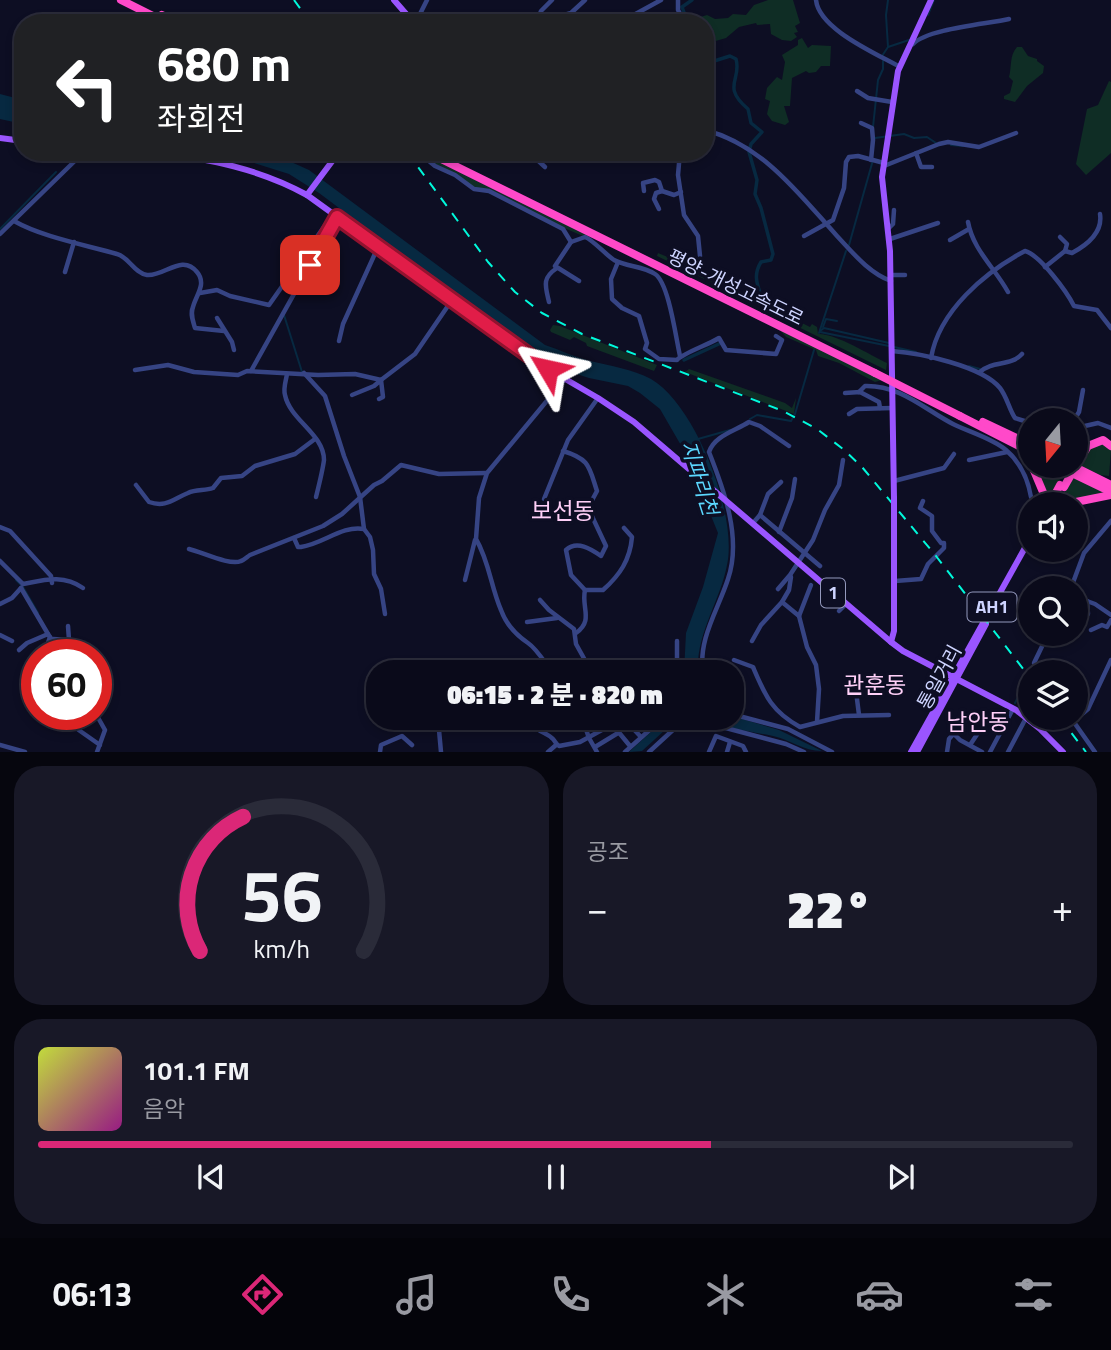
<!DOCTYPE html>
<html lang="ko">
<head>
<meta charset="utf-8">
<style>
  body { margin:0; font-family:"Titillium Web","Noto Sans KR",sans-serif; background:#181827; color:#f1f3f6; height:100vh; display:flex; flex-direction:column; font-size:26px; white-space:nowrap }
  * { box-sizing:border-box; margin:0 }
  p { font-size:23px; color:#999aa2 }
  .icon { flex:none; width:38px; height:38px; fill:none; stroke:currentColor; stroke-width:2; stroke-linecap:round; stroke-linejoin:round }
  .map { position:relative; height:752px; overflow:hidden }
  .sheet { display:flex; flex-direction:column; gap:14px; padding:14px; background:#06060e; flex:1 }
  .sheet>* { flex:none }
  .hud { position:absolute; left:14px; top:14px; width:700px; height:147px; border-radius:28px; box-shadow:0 4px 10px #0003,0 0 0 2px #2a2b39; background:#202124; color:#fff; overflow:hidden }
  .needle { width:46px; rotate:198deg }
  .tools { position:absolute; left:1018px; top:408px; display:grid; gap:14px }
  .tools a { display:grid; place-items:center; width:70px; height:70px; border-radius:50%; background:#0a0a1a; box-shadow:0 4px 10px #0003,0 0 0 2px #2a2b39; font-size:35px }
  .speed { position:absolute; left:21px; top:639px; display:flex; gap:14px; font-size:35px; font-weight:700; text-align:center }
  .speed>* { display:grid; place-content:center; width:91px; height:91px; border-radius:50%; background:#0a0a1a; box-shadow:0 4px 10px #0003,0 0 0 2px #2a2b39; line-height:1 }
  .speed .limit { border:10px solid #d22; background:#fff; color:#111 }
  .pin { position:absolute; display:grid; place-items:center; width:60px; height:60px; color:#fff; margin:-30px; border-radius:14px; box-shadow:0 4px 10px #0006 }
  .me { position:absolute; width:77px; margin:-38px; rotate:306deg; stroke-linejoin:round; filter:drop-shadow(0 0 5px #0008) }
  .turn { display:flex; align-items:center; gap:24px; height:147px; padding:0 28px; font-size:32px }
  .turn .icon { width:91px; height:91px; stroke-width:2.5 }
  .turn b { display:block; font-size:49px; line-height:60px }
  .big { font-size:52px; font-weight:800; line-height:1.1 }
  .sheet .widget { flex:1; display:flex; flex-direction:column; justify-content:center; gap:10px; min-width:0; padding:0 24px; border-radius:28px; background:#181827 }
  .sheet .dial { align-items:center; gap:0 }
  .dial svg { height:182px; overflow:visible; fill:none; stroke:#2a2b39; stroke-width:7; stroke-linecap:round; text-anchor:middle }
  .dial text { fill:#f1f3f6; stroke:none }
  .song { display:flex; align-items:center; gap:21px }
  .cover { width:84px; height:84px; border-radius:10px; background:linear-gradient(135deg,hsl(70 70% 55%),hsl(310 70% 35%)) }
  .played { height:7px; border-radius:4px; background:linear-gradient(90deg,#db2777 65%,#2a2b39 65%) }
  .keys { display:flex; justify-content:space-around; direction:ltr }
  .heat { display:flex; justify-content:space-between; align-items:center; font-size:38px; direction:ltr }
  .sheet .tiles { flex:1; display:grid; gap:14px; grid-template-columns:1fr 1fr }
  .widget:last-child { grid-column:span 2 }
  .trip { position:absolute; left:366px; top:660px; width:378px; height:70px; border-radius:28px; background:#0a0a1a; box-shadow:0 4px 10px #0003,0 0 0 2px #2a2b39; font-weight:800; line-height:70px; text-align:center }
  .dock { display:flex; height:112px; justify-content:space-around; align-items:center; background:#04040a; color:#999aa2 }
  .dock .icon { width:49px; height:49px }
  .dock .current { color:#db2777 }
  .dock b { font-size:32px; color:#f1f3f6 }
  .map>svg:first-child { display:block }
</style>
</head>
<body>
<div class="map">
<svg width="1111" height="752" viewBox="0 0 1111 752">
  <rect width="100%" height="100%" fill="#0d0e23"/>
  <!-- green -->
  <g fill="#0f2d25">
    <path d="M768,0H793L800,23L795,26L798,32L794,33L797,37L791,41L782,40L771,34L770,24L757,25L756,23L739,27L726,38L712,42L705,37V23H695L697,18L707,15L715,19L728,18L733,14L746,15L754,5Z"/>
    <path d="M802,38L808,48L812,45L831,46L830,66H821L816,72L809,73L806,71L792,78L790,106H784L789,122L785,125L772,121L767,114L770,101L765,99L767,88L777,77L782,80L785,62L782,55L798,45V40Z"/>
    <path d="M1017,47H1022L1028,56L1037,59V61L1044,66L1043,73L1027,86L1015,102L1004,99V96L1010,93L1013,81L1009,77C1012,67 1009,56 1017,47Z"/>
    <path d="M1109,81L1111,82V153L1086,175L1076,164L1087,109L1098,105Z"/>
    <path d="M421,152L591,235L583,236L564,228L506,200L478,189L437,166Z"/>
    <path d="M658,253L699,270V276L703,277L704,273L723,283L729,291L657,256Z"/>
    <path d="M775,311L789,316L792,313L800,322L810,327L812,324L817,327L818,334C835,333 870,355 887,363L886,370L774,315Z"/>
    <path d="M553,325L560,326L657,365L654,371L587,346L586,343L574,337L570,340L551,332L550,330Z"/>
    <path d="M779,329L882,380L875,382L839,363L818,356L816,350L786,337Z"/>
    <path d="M689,369L785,403L792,408L796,398L794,414L685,372Z"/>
    <path d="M1095,443L1107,444L1111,450L1109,476L1100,475L1080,465Z"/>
    <path d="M1035,466H1050L1064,472L1049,498Z"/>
    <path d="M1073,477L1107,493L1059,503Z"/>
  </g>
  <!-- water -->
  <g fill="#072941">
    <path d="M0,94L23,100V124L0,119Z"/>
    <path d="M200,152H269L309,170L545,345C560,350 575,357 590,361C611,366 632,369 651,379C696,405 738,516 727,565C720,602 696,633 698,672H684L686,633L703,587L718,533L686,454L660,409L640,393L628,386L589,378L549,365L319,193L289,174L248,161Z"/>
    <path d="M732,716L779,730L822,751C803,751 791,740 773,736C750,731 729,730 708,718Z"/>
    <path d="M666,718H678L642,751L629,752Z"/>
  </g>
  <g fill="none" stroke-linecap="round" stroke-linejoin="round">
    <!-- stream -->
    <g stroke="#072941" stroke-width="2">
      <path d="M888,0L886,15L888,47"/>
      <path d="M928,15L934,0"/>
      <path d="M882,56L888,47L909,40"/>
      <path d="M873,127L878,80L883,69V61"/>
      <path d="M875,138L904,134L914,138L927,137L936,143"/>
      <path d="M951,145L963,146"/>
      <path d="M0,229L56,172"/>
      <path d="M849,245L873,160"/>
      <path d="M284,315L302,372"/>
      <path d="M823,327L826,319L837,321"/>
      <path d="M820,331L824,328L889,343"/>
      <path d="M820,332L889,346"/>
      <path d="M819,333L846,251"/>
      <path d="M894,347L916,352"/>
      <path d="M969,366L980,369"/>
      <path d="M750,419L757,415L791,421L795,414L814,350"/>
      <path d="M698,439L730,430"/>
      <path d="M16,580L23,587L38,613"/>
      <path d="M1032,672L1034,667"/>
      <path d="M1030,675L1031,674"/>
      <path d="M1015,703L1028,678"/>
    </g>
    <!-- canal -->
    <g stroke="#072941" stroke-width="3.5">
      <path d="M688,23L682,7L692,0"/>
      <path d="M705,60L711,62L730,56L736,59C742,80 721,86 748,109L751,123L762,132L751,144L749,152L757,180L755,194L761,208L773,254L771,260L761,262C751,278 760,288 763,304"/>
      <path d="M684,360L721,343"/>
    </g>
    <!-- minor -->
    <g stroke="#364484" stroke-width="4.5">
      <path d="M678,0V10L685,23"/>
      <path d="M816,0C819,29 875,53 900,67"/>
      <path d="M537,22L541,11L552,0"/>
      <path d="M405,23L419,16L427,0"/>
      <path d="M537,23L571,13L585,0"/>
      <path d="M605,23L619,17H630L661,0"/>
      <path d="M913,44C927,29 987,24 1009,19"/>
      <path d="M857,91L868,98L892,102"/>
      <path d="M861,123L872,128L873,140L871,160"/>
      <path d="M705,130C763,145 799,194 837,236C853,253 869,273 891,281"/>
      <path d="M418,152L435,166L455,175L474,189L489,191L563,229L571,242"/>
      <path d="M512,152L532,155L545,167"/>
      <path d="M680,152L678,175L684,215L698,236L700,256"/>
      <path d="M916,153L921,167H932"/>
      <path d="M884,166L939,144L948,142L979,147L1016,133"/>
      <path d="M644,191L643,183L655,180L659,182L662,191"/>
      <path d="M659,209L654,199L656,193L662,191L674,195L681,192"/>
      <path d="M14,221C42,237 86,245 117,254C129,257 134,273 147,275C164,277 182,253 197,272C207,284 196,295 193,307C190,314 193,321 195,328L224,331"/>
      <path d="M968,222C973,250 995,268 1008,292"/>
      <path d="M888,229L893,224L894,210"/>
      <path d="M0,234L84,152"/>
      <path d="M804,236L833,220L844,188L846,162L849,157L858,156L884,163"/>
      <path d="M1060,237L1067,244L1065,251"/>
      <path d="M890,239L938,223"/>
      <path d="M950,240L969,229"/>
      <path d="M618,262L611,279L612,299L622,308L639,316L647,343L645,349L659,359L677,360C683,353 708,345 719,338L726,350L776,354L782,340L776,336"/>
      <path d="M1045,267L1065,251L1072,253C1087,245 1103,233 1100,214"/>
      <path d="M65,272L74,242"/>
      <path d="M891,275H905"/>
      <path d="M579,281L555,266L571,242L585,237C593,240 605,254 614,260C627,267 643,266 655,274C669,283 676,339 680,356"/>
      <path d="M200,293L217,290L230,296L269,305L333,214"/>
      <path d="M549,302C545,285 542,278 557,268"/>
      <path d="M217,318L232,342L234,350"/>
      <path d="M339,341L343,324L378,247"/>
      <path d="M892,351C920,353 982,366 1000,388C1007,397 1009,409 1015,418L1031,423"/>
      <path d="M931,358C939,311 985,272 1025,251C1040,255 1067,292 1074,306L1097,310L1111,328"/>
      <path d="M135,370L168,365L194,372L238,375L247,371L318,375L355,374L381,380L415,354L452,300"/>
      <path d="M251,371L337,217"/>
      <path d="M980,372C993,360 1010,367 1022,354"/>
      <path d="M304,373L325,396L344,456L360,497L364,529"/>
      <path d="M287,374C286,381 283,388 285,395C290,420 324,434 324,460C323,468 318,489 316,497"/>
      <path d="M859,392L865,386C900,385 924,409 953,424C969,432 992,438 1006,450C1020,462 1028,479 1031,497"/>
      <path d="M845,393L860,392L879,402L880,408"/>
      <path d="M352,395L374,386L381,380L383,397L379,399"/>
      <path d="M849,414L857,409L892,408"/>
      <path d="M1074,420L1079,412L1083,390"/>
      <path d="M1076,428L1098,423L1111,428"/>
      <path d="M563,451C590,459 589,467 597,491L590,504V512L606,546L601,556C591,549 577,540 566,550L571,575L585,590H603C620,575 630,560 632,537L624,528"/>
      <path d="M969,460L1007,452"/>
      <path d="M894,481L944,468L954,454"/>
      <path d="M136,485L149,502C166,508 173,499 188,493C196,489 205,491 213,488L221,478L242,476L255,466L295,454L315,439"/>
      <path d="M544,499L568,440L598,398"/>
      <path d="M760,515L820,566"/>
      <path d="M753,523L760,515L768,494L781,482"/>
      <path d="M0,527L10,531L51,576L52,583"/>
      <path d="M779,532L792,498L795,479"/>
      <path d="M294,538L298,547H301C323,544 342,525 364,529L370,537L373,550L374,574L381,589L385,614"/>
      <path d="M189,549C202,552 230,566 241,561C244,560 247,557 250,555L323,526L342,514L374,485L382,481L401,465L439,474L486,473"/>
      <path d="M0,561L23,584"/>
      <path d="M465,580L475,540"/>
      <path d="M895,581L921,579L928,564L944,548V543H941L932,531V516L920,508L923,501"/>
      <path d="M23,584C44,580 63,574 83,588"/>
      <path d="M811,585L799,616L807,647L816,665L819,689L817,722"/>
      <path d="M21,588L48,634"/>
      <path d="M1044,588H1048"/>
      <path d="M1071,588L1084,553L1111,521"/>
      <path d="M778,589L790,575L813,540L825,510L839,485L843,460"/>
      <path d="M1076,597L1095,604L1111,615"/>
      <path d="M540,600L549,610L574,629L576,644L586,662L583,672"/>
      <path d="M1087,601L1088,614"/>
      <path d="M782,602L789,590L791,577"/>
      <path d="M0,604L12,598L21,588"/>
      <path d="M839,611L846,604"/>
      <path d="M1076,611L1082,600"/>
      <path d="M1031,618L1027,626L1031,628"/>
      <path d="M527,622L557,618"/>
      <path d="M1091,630L1102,625L1107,627L1111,620"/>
      <path d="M576,633C594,620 581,608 585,590"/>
      <path d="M0,635L12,641"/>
      <path d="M53,639L69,640L68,626"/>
      <path d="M752,641L761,625L782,602L799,616"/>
      <path d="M19,650L27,643L48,634L61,654"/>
      <path d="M44,654L50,637"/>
      <path d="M734,660L753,667C765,695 771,711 800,727L843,716L889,715"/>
      <path d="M552,672C545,663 537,649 528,643C516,635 506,624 501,610C491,587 489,561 476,539L479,498L487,473L565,379"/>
      <path d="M677,672V641"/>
      <path d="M703,672C698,639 718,610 728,579C742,538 724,490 709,452C714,436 735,431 749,422L760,426L789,446"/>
      <path d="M1044,672L1034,663L1048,634"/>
      <path d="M26,675L29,668L37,667"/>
      <path d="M856,691L859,715"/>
      <path d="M30,705L37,680"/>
      <path d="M732,711L739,716L788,729L832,752"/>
      <path d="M96,714L105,730L97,752"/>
      <path d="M428,718L438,729"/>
      <path d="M461,718H469"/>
      <path d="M524,718L532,724"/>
      <path d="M535,718L532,724C539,733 547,732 553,739C555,741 556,744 559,746L580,742L611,725"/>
      <path d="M582,718L589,738L597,752"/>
      <path d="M607,718L630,746"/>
      <path d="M634,718L647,732"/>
      <path d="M643,718L652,727"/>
      <path d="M688,718L786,744L804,752"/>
      <path d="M1071,718L1095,752"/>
      <path d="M624,719L641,737"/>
      <path d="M1074,721L1088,709L1111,660"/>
      <path d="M73,726L100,745"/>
      <path d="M954,734L960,740L982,752"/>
      <path d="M0,745L25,752"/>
      <path d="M970,745L980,730"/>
      <path d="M595,747L618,733"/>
      <path d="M380,752L381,745L402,736L412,745"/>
      <path d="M441,752L439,730L444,718"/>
      <path d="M548,752L556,745"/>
      <path d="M625,752L663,718"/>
      <path d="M649,752L686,718"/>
      <path d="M709,752L716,736L743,746L746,752"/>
      <path d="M727,752L730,742"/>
      <path d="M947,752L949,739L969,716"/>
      <path d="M990,752L1013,709"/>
      <path d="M1008,752L1026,718"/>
    </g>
    <!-- major -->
    <g stroke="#9a55ff" stroke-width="6">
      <path d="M394,0L414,23"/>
      <path d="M0,138L23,141"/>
      <path d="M156,152C209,159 260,169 307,195L548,369L598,398L634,422L891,642L903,651L1016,710L1040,729L1063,752"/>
      <path d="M307,195L339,152"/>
      <path d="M894,498L890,251L882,177L898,71L931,0"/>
      <path d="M891,642L894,631V509"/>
      <path d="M911,752L1031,537"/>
      <path d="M917,752L986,624"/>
    </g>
    <!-- highway -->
    <g stroke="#ff49c9" stroke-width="8">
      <path d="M121,0L167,23"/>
      <path d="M162,15L178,23"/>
      <path d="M427,152L875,373"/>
      <path d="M960,416L1031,452"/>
      <path d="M983,422L1031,445"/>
      <path d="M1076,465L1088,446L1103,440L1111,446"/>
      <path d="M1032,466L1048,504"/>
      <path d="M1057,466L1111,492"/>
      <path d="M1073,466L1111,485"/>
      <path d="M1050,504L1060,485"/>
      <path d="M1066,504L1111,495"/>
    </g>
    <!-- rail -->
    <g stroke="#00f9db" stroke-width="2" stroke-dasharray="10 9" stroke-linecap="butt">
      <path d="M294,0L311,23"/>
      <path d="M407,152L488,262L515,292L542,313L582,334L783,411L817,429L843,449L862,467L936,556L1031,679"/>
      <path d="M1060,718L1086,752"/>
    </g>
    <!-- major-bridge -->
    <path stroke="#9a55ff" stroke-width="6" d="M894,498V509"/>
    <!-- highway-bridge -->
    <g stroke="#ff49c9" stroke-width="8">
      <path d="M875,373L960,416"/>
      <path d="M1064,487L1076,466"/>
    </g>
  </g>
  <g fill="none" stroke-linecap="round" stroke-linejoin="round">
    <!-- route casing -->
    <g stroke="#92132f" stroke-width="18">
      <path id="route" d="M310,265L337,217L548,369"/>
    </g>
    <!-- route -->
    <use href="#route" stroke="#e11d48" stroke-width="12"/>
  </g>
  <g text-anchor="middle" stroke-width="7" stroke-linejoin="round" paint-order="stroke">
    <!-- shield labels -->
    <g fill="#0d0e23" stroke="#9499bd" stroke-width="2">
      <rect x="821" y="578.5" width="24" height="29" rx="5"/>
      <rect x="967.5" y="592.5" width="49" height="29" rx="5"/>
    </g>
    <g font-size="18" font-weight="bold" fill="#ced4ff">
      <text x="833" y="599">1</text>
      <text x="992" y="613">AH1</text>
    </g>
    <!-- street labels -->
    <g font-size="19" fill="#ced4ff" stroke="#0d0e23">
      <text transform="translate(736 287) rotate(26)" y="7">평양-개성고속도로</text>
      <text transform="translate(939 677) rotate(-61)" y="7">통일거리</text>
    </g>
    <!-- water labels -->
    <g font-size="21" font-style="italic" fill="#5cd8ff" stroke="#0d0e23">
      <text transform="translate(699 478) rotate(72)" y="7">지파리천</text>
    </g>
    <!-- quarter labels -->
    <g font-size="23" fill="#ffd0f8" stroke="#0d0e23">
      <text x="563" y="519">보선동</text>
      <text x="875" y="693">관훈동</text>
      <text x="978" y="730">남안동</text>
    </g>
  </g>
</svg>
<div class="tools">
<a><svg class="needle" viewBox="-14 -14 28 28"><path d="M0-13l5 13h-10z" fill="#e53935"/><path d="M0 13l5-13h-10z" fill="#999aa2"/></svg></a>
<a><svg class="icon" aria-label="sound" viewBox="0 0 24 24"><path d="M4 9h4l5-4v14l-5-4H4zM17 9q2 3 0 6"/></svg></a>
<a><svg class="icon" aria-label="search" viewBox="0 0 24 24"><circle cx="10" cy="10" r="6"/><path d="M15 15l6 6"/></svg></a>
<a><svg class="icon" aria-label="layers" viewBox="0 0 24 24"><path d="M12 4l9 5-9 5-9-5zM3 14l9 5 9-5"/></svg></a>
</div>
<div class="speed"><div class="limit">60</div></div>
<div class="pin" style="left:310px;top:265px;background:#d93025"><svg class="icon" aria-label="arrive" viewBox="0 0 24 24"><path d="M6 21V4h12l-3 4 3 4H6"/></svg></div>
<svg class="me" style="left:548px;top:369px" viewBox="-20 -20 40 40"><path d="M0-17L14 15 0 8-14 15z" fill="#e11d48" stroke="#fff" stroke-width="4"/></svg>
<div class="trip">06:15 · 2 분 · 820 m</div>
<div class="hud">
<div class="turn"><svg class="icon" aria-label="left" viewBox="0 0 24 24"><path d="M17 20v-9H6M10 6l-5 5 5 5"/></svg><div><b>680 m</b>좌회전</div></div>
</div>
</div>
<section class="sheet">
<div class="tiles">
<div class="widget dial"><svg viewBox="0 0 100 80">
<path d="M14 69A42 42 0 1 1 86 69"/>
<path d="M14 69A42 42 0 0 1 33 10" stroke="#db2777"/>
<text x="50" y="56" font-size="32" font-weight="700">56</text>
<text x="50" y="72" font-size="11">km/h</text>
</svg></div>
<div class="widget"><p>공조</p>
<div class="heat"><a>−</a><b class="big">22°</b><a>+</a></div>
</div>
<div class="widget">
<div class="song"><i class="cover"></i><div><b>101.1 FM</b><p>음악</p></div></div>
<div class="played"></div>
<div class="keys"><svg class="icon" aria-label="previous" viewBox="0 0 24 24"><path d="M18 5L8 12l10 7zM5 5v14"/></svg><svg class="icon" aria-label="pause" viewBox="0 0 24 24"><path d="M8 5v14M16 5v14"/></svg><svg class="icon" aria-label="next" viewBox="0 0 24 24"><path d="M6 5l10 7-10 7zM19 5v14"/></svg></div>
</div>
</div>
</section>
<nav class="dock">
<b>06:13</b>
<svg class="icon current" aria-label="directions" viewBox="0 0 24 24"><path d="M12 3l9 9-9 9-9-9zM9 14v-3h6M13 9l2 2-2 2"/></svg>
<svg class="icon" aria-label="music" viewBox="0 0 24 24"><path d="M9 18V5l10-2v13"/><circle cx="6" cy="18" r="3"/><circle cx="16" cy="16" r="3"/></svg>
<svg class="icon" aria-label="phone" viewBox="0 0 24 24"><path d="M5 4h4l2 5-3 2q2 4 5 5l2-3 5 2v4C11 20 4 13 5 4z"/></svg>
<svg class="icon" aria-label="climate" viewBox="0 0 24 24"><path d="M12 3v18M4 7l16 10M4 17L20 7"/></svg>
<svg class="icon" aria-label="car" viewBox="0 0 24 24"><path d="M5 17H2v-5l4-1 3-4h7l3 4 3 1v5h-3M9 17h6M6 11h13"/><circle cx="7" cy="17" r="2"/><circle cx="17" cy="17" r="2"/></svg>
<svg class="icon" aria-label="filters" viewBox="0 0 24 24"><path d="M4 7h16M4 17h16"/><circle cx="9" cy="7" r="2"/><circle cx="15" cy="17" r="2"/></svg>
</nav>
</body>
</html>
